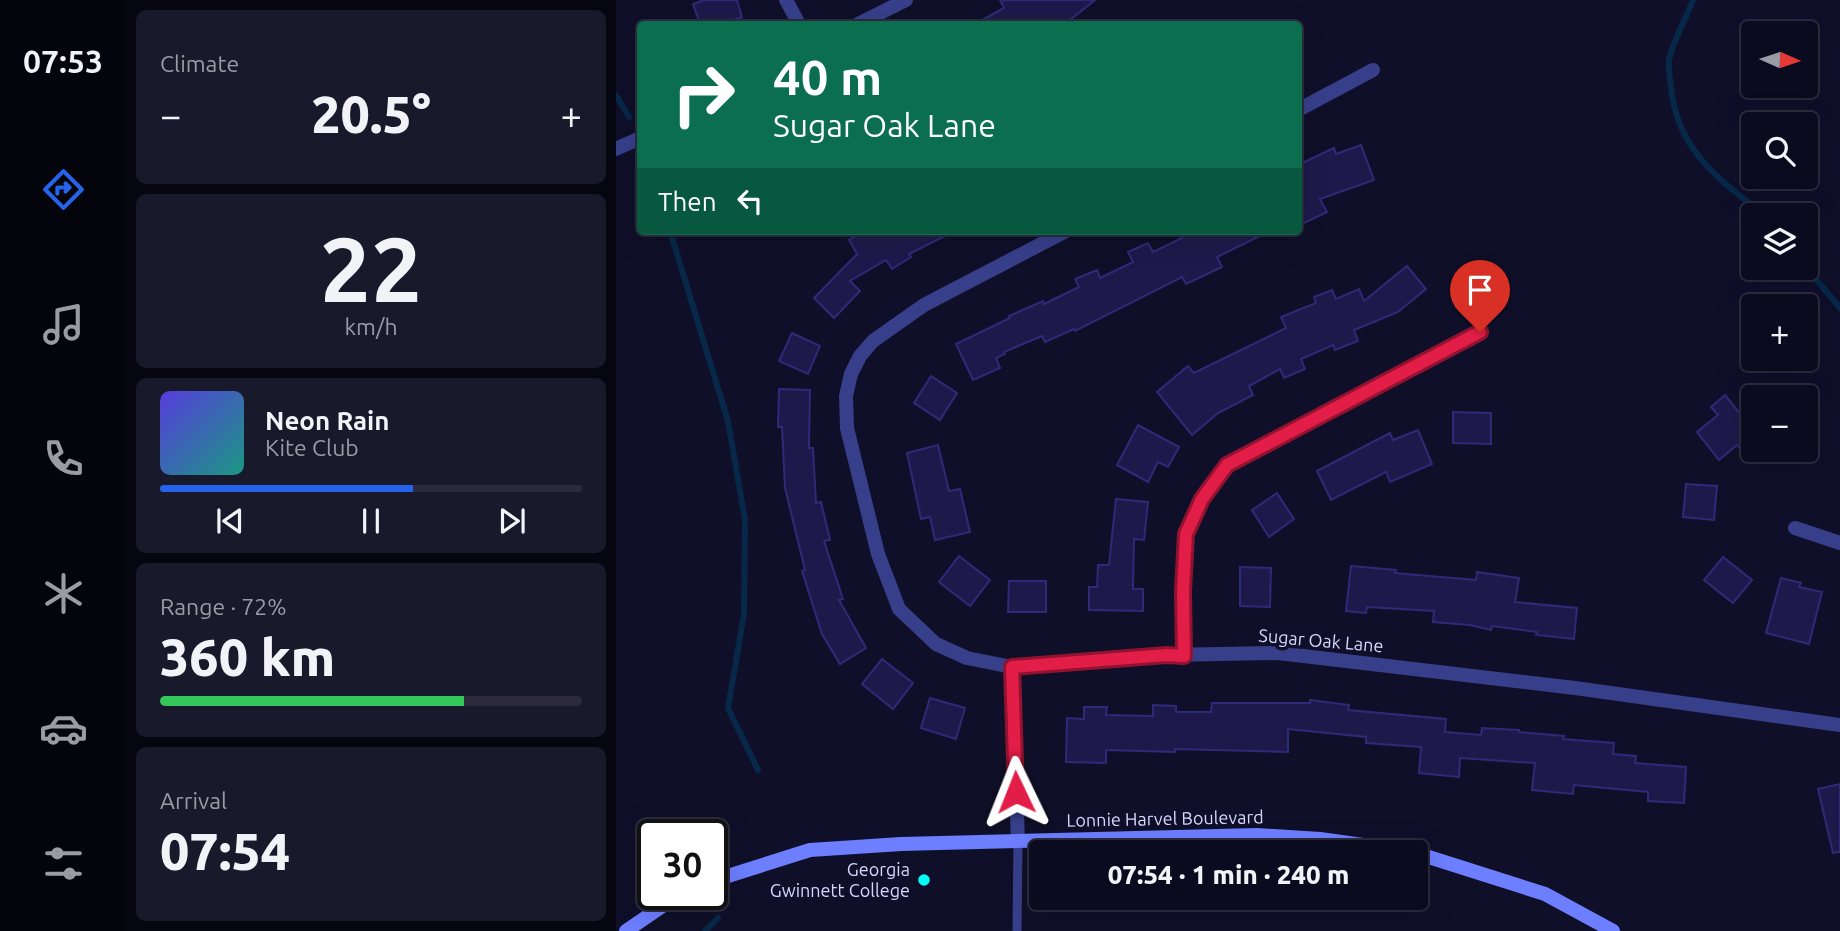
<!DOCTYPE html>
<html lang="en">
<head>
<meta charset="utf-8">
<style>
  body { margin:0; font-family:Ubuntu,sans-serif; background:#19192c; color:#f1f3f6; height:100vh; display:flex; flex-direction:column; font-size:26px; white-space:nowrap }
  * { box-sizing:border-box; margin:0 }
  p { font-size:23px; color:#9a9ba4 }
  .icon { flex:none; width:38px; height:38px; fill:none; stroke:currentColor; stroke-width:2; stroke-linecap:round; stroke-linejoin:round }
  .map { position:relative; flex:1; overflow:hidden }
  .drawer { display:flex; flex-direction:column; gap:10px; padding:10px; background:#060611; width:490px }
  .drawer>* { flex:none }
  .banner { position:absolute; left:21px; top:21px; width:665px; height:214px; border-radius:7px; box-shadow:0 7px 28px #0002,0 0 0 2px #2b2b3d; background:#0b6e4f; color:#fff; overflow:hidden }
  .needle { width:46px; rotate:93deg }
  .tools { position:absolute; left:1125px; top:21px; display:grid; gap:14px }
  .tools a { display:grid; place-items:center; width:77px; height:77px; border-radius:7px; background:#0b0b1f; box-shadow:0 7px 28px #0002,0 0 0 2px #2b2b3d; font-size:35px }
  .speed { position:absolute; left:21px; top:819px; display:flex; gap:14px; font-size:35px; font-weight:700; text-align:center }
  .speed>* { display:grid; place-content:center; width:91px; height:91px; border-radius:50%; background:#0b0b1f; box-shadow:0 7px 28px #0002,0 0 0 2px #2b2b3d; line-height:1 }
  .speed .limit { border:4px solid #111; border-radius:10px; background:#fff; color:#111 }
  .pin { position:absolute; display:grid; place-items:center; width:60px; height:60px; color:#fff; margin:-72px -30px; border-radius:50% 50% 50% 0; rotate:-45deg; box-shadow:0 0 7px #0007 }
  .pin .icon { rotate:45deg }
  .me { position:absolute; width:77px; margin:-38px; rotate:358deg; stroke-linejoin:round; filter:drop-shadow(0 0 5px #0008) }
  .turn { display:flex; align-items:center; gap:24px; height:147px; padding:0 21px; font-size:32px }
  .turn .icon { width:91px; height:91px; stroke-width:2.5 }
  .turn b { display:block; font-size:49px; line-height:60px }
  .then { display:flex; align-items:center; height:66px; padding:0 21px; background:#0003; gap:14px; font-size:26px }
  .big { font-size:52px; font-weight:800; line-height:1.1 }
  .drawer .widget { flex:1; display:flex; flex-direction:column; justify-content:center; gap:10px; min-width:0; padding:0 24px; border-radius:10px; background:#19192c }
  .drawer .dial { align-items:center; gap:0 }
  .dial b { font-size:91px; line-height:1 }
  .song { display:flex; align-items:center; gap:21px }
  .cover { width:84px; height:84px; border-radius:10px; background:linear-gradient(135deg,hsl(250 70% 55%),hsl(170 70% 35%)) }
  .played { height:7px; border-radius:4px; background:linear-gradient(90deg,#2563eb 60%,#2b2b3d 60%) }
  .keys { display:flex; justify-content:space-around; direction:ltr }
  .heat { display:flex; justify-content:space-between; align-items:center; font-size:38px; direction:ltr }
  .charge { height:10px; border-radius:5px; background:linear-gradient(90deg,#34c759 72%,#2b2b3d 0) }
  .trip { position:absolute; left:413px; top:840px; width:399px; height:70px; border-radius:7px; background:#0b0b1f; box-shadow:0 7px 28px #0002,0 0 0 2px #2b2b3d; font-weight:800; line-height:70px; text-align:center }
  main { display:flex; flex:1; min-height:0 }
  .menu { display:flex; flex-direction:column; width:126px; justify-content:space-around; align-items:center; background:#04040c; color:#9a9ba4 }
  .menu .icon { width:49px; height:49px }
  .menu .on { color:#2563eb }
  .menu b { font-size:32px; color:#f1f3f6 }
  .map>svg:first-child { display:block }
</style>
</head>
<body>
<main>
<nav class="menu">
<b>07:53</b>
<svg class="icon on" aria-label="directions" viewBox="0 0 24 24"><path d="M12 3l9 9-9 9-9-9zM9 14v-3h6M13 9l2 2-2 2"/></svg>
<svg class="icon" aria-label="music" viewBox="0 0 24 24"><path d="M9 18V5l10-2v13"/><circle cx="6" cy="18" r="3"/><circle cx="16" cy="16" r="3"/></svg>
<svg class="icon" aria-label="phone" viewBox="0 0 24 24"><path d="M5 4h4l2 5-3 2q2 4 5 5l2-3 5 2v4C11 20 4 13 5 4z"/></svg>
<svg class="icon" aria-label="climate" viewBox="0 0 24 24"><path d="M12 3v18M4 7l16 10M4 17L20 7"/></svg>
<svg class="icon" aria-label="car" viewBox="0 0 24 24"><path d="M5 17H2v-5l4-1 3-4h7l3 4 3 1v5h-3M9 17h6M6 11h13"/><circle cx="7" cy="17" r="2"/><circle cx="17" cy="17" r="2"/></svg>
<svg class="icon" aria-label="filters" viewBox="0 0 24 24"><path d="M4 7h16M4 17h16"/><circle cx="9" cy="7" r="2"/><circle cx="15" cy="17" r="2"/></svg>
</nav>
<section class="drawer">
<div class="widget"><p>Climate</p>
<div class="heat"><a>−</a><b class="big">20.5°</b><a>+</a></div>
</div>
<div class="widget dial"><b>22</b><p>km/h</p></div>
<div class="widget">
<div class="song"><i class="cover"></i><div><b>Neon Rain</b><p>Kite Club</p></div></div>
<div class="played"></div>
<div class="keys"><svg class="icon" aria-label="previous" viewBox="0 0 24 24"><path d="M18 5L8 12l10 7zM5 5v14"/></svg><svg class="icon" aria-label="pause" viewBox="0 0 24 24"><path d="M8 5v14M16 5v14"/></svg><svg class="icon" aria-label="next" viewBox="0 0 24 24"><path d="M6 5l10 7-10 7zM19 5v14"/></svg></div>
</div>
<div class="widget"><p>Range · 72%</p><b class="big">360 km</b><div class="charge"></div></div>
<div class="widget"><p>Arrival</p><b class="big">07:54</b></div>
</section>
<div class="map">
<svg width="1224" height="931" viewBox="0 0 1224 931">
  <rect width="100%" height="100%" fill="#0f0f29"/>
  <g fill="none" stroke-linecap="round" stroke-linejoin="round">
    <!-- stream -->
    <g stroke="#082849" stroke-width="6">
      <path d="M1077,0C1070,19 1057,40 1053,60C1052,68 1054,78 1055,86C1060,149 1103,180 1149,215"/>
      <path d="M0,95L13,117"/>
      <path d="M54,231L112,421L129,520L128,614L112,708L142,770"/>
      <path d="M1190,267L1224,308"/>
      <path d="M89,931L102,918"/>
    </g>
  </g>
  <!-- building -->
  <g fill="#1d1a4b" stroke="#2f2a78" stroke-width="2">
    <path d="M88,0H121L126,17L105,24H84L77,4Z"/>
    <path d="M384,0H479L449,24H359L388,8Z"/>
    <path d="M745,145L758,180L704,199L711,212L682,226V165L718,148L720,154Z"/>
    <path d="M249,231H339L293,254L295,257L276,269L270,260L234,281L244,291L218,318L198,298L241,254L233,240Z"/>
    <path d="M563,231H654L601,257L606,267L570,284L566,277L459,331L458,329L429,342L426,336L388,352L389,354L380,358L384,368L357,380L340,344L394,318L393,316L427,301L428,304L463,287L459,279L481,270L484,278L517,262L512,252L532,243L537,252L566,238Z"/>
    <path d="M791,266L810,289L782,312L738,330L742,341L719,350L717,345L685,359L689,369L668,378L664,369L633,386L637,395L602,413L576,435L541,392L572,366L578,373L670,328L665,317L700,303L698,297L716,290L720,299L743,289L748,301Z"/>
    <path d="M176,333L204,346L192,374L163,361Z"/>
    <path d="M315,376L341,393L324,420L298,403Z"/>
    <path d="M163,389L194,390L193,448H197L200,503L205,502L214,540L208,541L227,599L223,600L250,648L224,664L206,634L186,571L189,570L169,488L166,427H162Z"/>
    <path d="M1109,395L1138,431V445L1127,453L1121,445L1103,460L1081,432L1102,415L1095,407Z"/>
    <path d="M837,412L875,413V444L837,443Z"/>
    <path d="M522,425L563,447L552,467L542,462L532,482L501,465Z"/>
    <path d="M802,430L816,464L774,482L770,472L715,500L701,471L774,433L777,440Z"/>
    <path d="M322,445L333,491L344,489L354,532L319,540L314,517L305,519L291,453Z"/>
    <path d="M1070,484L1101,486L1098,520L1067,517Z"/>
    <path d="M661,493L678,519L653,537L636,510Z"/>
    <path d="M500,499L532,502L528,540L518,539L517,589H527V611L473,610V587H481L482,565H493Z"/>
    <path d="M343,556L374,580L354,606L323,582Z"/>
    <path d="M1107,557L1136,580L1117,603L1088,580Z"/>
    <path d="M735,566L780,570L779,573L860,580L861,572L903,578L899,602L961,608L958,639L920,635L921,632L876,626L875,630L854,625L817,622L818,611L751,607L750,613L730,611Z"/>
    <path d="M624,567L655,568L654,607L624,606Z"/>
    <path d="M1165,578L1185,583L1183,587L1206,592L1193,644L1150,633Z"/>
    <path d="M393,581H430V612H392Z"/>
    <path d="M266,659L297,683L277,709L246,684Z"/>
    <path d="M314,698L349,708L340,739L305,728Z"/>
    <path d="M694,700L733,705L732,710L830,719L829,732L865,735L866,728L903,730V732L948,736L947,739L998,743L997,754L1020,756L1019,763L1070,767L1068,803L1032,801V792L958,785L957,794L916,790L919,763L844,758L843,777L803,773L805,747L750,743V737L672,729V752L559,749V752L490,750V763L450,762L451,718L468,719V707H491L490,715L537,716V705L560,706V712H595L596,703H694Z"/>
    <path d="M1224,784V852L1217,853L1202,789Z"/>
  </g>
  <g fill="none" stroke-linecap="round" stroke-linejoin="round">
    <!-- lane -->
    <path stroke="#373f8a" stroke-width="9" d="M401,931L402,842"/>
    <!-- street -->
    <g stroke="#373f8a" stroke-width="14">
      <path d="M170,0L183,24"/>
      <path d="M242,24L290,0"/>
      <path d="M682,110L757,70"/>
      <path d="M0,149L24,138"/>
      <path d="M450,231L308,305L257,341L244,356L235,374L230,396L231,428L262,554L283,609L320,644L351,658L396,667L551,655L662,653L959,688L1224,725"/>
      <path d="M1179,528L1224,543"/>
      <path d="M568,656L567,591L570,534L586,499L611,465L865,332"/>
      <path d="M396,667L402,842"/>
    </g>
    <!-- secondary -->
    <g stroke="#6d7eff" stroke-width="14">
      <path d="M800,853L929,894L997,931"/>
      <path d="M96,881L194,850L285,844L641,835L704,839L797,852"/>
      <path d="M10,931L64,894"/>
    </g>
  </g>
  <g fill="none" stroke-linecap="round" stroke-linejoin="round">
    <!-- route casing -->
    <g stroke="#92132f" stroke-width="18">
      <path id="route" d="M400,792L396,667L551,655L568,656L567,591L570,534L586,499L611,465L864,332"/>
    </g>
    <!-- route -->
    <use href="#route" stroke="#e11d48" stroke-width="12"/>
  </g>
  <!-- markers -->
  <circle fill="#02fff6" stroke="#0f0f29" stroke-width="2.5" cx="308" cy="880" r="7"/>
  <g text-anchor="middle" stroke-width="7" stroke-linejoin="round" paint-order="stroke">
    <!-- street labels -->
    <g font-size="18" fill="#d6d7ff" stroke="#0f0f29">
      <text transform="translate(705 641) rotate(5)" y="6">Sugar Oak Lane</text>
      <text transform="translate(549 819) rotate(-1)" y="6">Lonnie Harvel Boulevard</text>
    </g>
    <!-- poi labels -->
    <g font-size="18" fill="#d6d7ff" stroke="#0f0f29" text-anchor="end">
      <text x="294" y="876">Georgia<tspan x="294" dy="21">Gwinnett College</tspan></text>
    </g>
  </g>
</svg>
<div class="tools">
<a><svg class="needle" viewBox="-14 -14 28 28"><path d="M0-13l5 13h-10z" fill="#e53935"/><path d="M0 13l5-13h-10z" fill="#9a9ba4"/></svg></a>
<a><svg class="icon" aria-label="search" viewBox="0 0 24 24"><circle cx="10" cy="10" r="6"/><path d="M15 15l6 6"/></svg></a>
<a><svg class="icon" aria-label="layers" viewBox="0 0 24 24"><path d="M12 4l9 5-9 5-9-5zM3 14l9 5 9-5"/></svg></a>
<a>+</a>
<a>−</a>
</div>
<div class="speed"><div class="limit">30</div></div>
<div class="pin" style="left:864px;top:332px;background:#d93025"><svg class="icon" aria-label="arrive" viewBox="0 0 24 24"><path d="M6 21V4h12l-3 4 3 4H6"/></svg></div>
<svg class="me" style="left:400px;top:792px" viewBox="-20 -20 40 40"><path d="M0-17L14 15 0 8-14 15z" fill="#e11d48" stroke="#fff" stroke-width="4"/></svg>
<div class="trip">07:54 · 1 min · 240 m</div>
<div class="banner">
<div class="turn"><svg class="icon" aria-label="right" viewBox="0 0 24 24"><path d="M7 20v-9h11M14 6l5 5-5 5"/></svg><div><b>40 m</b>Sugar Oak Lane</div></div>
<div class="then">Then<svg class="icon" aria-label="left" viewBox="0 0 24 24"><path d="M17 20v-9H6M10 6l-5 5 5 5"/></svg></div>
</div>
</div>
</main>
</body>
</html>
